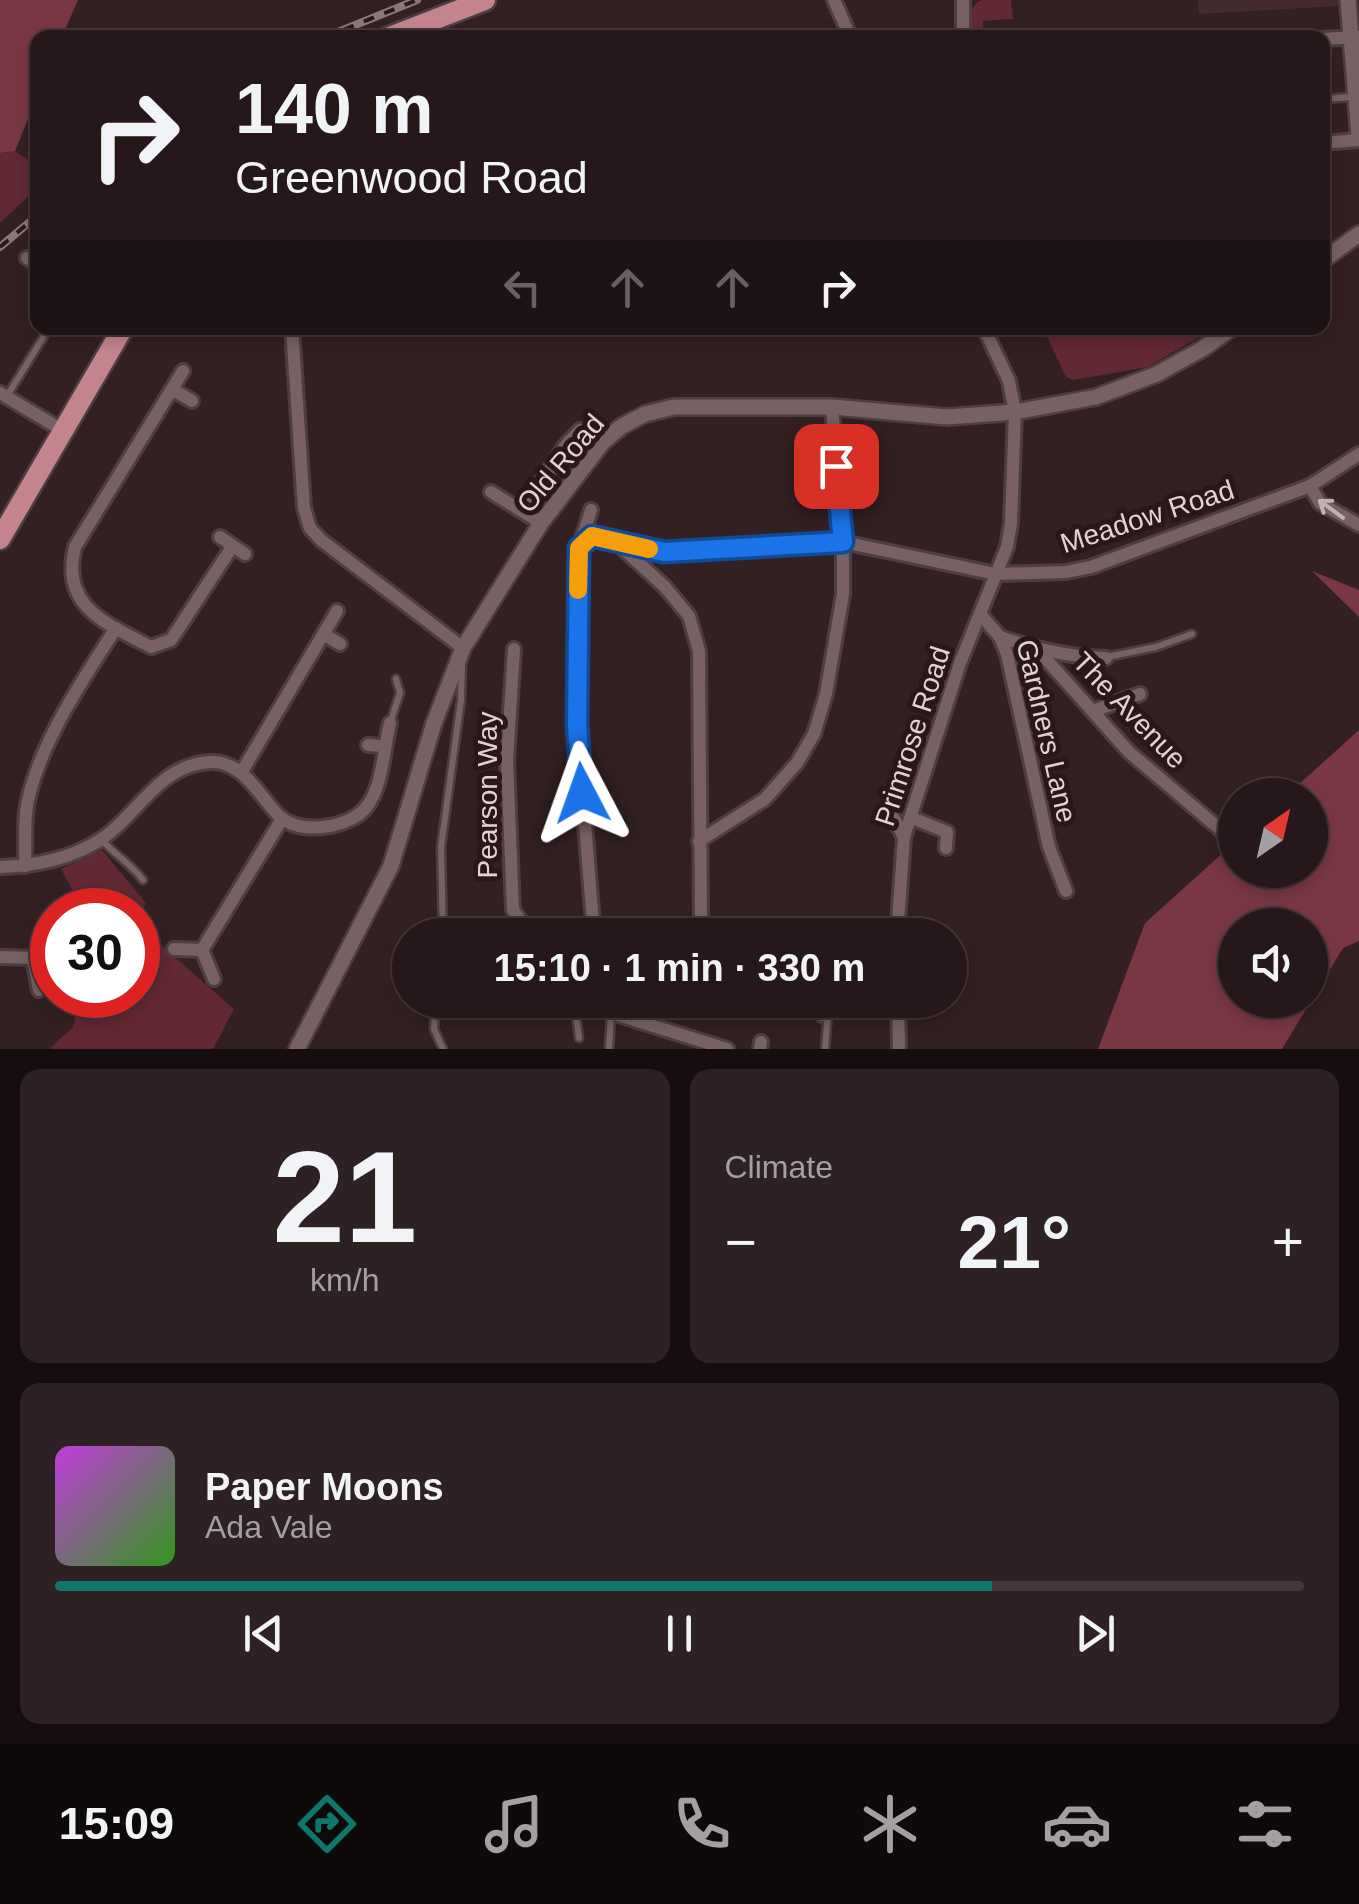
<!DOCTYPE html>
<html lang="en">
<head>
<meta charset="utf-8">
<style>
  body { margin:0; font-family:Helvetica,sans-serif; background:#2e2123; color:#f1f3f6; height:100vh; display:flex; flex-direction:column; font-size:38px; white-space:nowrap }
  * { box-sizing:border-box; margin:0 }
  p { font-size:32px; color:#a4a0a2 }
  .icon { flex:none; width:55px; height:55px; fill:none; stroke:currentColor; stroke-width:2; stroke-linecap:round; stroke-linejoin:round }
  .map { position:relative; height:1049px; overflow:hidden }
  .sheet { display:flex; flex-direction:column; gap:20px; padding:20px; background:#150d0e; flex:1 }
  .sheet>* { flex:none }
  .top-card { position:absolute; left:30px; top:30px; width:1300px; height:305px; border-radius:20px; box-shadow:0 5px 15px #0003,0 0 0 2px #423739; background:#26181a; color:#f1f3f6; overflow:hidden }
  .needle { width:65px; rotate:34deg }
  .controls { position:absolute; left:1218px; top:778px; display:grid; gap:20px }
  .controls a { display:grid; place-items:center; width:110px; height:110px; border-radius:50%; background:#26181a; box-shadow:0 5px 15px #0003,0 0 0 2px #423739; font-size:50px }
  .speed { position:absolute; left:30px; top:888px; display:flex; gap:20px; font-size:50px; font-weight:700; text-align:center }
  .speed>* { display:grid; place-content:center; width:130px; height:130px; border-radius:50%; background:#26181a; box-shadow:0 5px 15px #0003,0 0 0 2px #423739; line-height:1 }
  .speed .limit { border:15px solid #d22; background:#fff; color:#111 }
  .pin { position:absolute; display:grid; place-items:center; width:85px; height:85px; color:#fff; margin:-42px; border-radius:20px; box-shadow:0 5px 15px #0006 }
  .me { position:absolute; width:110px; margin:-55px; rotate:356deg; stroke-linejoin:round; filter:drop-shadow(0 0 8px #0008) }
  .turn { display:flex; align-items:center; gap:35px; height:210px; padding:0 40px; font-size:45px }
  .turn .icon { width:130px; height:130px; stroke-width:2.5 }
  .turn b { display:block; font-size:70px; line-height:85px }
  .lanes { display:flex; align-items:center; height:95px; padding:0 40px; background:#0003; justify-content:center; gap:50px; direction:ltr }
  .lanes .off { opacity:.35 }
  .big { font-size:75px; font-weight:700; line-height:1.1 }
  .sheet .widget { flex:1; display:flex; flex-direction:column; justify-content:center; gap:15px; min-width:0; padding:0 35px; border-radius:20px; background:#2e2123 }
  .sheet .dial { align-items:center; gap:0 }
  .dial b { font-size:130px; line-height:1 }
  .song { display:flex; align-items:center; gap:30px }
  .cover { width:120px; height:120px; border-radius:15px; background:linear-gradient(135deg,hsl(290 70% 55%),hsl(110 70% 35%)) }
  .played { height:10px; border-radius:5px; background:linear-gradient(90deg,#0f766e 75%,#423739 75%) }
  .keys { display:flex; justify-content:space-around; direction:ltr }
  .heat { display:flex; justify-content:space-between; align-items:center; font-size:55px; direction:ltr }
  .sheet .tiles { flex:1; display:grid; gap:20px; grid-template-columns:1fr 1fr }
  .widget:last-child { grid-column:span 2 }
  .trip { position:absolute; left:392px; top:918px; width:575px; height:100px; border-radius:50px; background:#26181a; box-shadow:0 5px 15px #0003,0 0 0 2px #423739; font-weight:700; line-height:100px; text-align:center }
  .tab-bar { display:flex; height:160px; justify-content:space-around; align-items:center; background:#0f0a0a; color:#a4a0a2 }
  .tab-bar .icon { width:70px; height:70px }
  .tab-bar .active { color:#0f766e }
  .tab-bar b { font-size:45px; color:#f1f3f6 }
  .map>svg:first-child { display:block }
</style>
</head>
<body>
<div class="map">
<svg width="1359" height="1049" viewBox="0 0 1359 1049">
  <rect width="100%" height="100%" fill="#332023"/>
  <!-- built -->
  <path fill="#442b2f" d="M1198,0H1338V6L1199,14Z"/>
  <!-- green -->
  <g fill="#622834">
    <path d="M982,0H1011L1013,19L983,21L984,37H974C969,24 967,6 982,0Z"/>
    <path d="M15,151L37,166V188L0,223V153Z"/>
    <path d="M1043,328H1214L1148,367L1073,380L1066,377Z"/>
    <path d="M102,850L146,903L138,917V910H83L61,869Z"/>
    <path d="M138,925L234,1009L213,1049H49L73,1027L80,995H138Z"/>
    <path d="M719,1000H784V1009L744,1008Z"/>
  </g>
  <!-- forest -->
  <g fill="#793744" fill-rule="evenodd">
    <path d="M0,0H78L62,37L38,38L37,97L15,151L0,153Z"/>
    <path d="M1312,571L1359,590V617Z"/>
    <path d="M1359,730V941L1343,948L1282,1049H1098L1145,923L1235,842V870H1310V795H1287ZM1235,925H1310V1000H1235Z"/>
  </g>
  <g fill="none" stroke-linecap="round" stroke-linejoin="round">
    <!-- service casing -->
    <g stroke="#4d3e40" stroke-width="11">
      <g id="service">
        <path d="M1322,99L1353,97"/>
        <path d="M7,396L49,328"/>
        <path d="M1107,657L1156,647L1192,634"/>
        <path d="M390,723L400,693L396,679"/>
        <path d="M102,840C116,856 129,862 143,880"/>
        <path d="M443,935L441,847L461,700L462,663"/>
        <path d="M436,1000L434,1029L443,1049"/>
        <path d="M574,1000L579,1038"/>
        <path d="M609,1049L611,1014"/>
        <path d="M825,1049L829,1000"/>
      </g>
    </g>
    <!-- minor casing -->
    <g stroke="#4d3e40" stroke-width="18">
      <g id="minor">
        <path d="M834,0L851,38"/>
        <path d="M963,0V38"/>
        <path d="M1322,39L1359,37"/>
        <path d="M1322,143L1359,140"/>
        <path d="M27,258L38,265"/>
        <path d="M292,328L304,508L310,528L321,540L463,648"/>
        <path d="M183,371L75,547C60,607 106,623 151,647L171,640L232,547"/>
        <path d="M172,389L192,401"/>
        <path d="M0,393L62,430"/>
        <path d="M1310,486L1320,503L1359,525"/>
        <path d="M491,492L541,523"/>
        <path d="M523,509L565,446L580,430"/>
        <path d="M591,510L579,548L577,725L594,935"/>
        <path d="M220,537L245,554"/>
        <path d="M618,544L665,587L689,616L699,651L701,918L713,931L897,935"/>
        <path d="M579,548L592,536L664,551L843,542L996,574L1066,572L1091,567L1310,486L1359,454"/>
        <path d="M980,614L1000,637L1007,654L1049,847L1066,891"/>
        <path d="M325,635L340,644"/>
        <path d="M1000,637C1035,649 1068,657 1106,658"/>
        <path d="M514,649L507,760L513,910L531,935"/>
        <path d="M1037,649L1129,752L1235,842"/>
        <path d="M1093,711L1140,694"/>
        <path d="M368,745L384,746"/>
        <path d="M241,773L337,611"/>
        <path d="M890,812L904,837"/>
        <path d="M912,818L947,832L946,848"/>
        <path d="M699,841L765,799L797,763L814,734L826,694L843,594V542L832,407"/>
        <path d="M25,866C26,844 23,817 29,796C43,738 84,678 116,628"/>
        <path d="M0,867C33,866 66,860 95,843C137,819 156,765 210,762C243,760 260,797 279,816C299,834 337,829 358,815C383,798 383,750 390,723"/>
        <path d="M897,935L904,837L960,663L1007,547L1011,523L1015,412L1009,381L984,328"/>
        <path d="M174,949L202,950L282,819"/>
        <path d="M202,950L214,979"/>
        <path d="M0,957L33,958"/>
        <path d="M39,990L33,958L52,933"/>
        <path d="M604,1000L612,1013L727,1049"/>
        <path d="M898,1000L899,1049"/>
        <path d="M822,1015V1000"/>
        <path d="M760,1049L761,1042"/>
      </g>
    </g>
    <!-- tertiary casing -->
    <g stroke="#4d3e40" stroke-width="20">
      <g id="tertiary">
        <path d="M1348,0L1359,136"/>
        <path d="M1322,261L1359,234"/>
        <path d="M297,1049L391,866L434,723L463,648L541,523L603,442L622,426L645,414L674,407H832L947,417L1015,412L1096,397L1157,374L1202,349L1232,328"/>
      </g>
    </g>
    <!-- primary casing -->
    <g stroke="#4d3e40" stroke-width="25">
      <g id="primary">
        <path d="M387,38L485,0"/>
        <path d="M0,539L123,328"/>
      </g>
    </g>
    <!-- service -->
    <use href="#service" stroke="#776163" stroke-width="6"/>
    <!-- minor -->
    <use href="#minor" stroke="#776163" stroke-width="12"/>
    <!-- tertiary -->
    <use href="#tertiary" stroke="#776163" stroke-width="15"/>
    <!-- primary -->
    <use href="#primary" stroke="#c3848d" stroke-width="20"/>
    <!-- rail casing -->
    <g stroke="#89797b" stroke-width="8">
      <g id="rail">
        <path d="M323,38L417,0"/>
        <path d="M0,247L38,215"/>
      </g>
    </g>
    <!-- rail -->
    <use href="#rail" stroke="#291719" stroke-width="4" stroke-dasharray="11" stroke-linecap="butt"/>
  </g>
  <!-- one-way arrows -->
  <defs><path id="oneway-shaft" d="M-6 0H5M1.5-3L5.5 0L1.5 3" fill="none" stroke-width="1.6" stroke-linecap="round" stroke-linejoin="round" transform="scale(2.5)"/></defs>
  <use stroke="#c0b1b2" href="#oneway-shaft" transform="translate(1331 509) rotate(-144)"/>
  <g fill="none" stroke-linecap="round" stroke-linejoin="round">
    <!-- route casing -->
    <g stroke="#114b97" stroke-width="25">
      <path id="route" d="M582,793L577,725L579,548L592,536L664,552L843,542L836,466"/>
    </g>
    <!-- route -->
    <use href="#route" stroke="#1a73e8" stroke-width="18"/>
    <!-- slow -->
    <path stroke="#f59e0b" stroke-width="18" d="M578,590L579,548L592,536L649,549"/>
  </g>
  <g text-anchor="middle" stroke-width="10" stroke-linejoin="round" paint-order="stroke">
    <!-- street labels -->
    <g font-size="28" fill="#e0d3d4" stroke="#291719">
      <text transform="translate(560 463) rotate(-50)" y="10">Old Road</text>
      <text transform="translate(1147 516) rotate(-18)" y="10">Meadow Road</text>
      <text transform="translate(1130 710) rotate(46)" y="10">The Avenue</text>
      <text transform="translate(1047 731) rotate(77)" y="10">Gardners Lane</text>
      <text transform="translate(912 736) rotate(-72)" y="10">Primrose Road</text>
      <text transform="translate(487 795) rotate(-90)" y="10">Pearson Way</text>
    </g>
  </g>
</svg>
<div class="controls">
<a><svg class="needle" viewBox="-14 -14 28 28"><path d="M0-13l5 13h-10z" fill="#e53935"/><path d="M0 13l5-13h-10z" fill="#a4a0a2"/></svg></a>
<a><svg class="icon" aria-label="sound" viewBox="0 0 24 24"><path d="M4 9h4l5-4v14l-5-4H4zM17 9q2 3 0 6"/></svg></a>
</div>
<div class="speed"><div class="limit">30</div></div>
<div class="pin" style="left:836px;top:466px;background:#d93025"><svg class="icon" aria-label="arrive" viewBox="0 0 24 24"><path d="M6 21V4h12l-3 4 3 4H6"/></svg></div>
<svg class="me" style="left:582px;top:793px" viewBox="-20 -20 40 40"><path d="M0-17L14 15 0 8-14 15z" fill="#1a73e8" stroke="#fff" stroke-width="4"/></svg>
<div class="trip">15:10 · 1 min · 330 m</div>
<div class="top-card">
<div class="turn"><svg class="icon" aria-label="right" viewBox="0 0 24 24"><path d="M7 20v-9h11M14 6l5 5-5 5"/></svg><div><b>140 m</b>Greenwood Road</div></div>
<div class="lanes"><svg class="icon off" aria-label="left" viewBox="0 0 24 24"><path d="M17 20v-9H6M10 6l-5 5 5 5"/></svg><svg class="icon off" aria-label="ahead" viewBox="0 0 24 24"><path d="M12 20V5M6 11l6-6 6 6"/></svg><svg class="icon off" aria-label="ahead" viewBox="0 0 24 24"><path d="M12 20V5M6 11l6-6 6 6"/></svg><svg class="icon" aria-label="right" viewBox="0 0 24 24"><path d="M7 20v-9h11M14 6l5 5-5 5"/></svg></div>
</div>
</div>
<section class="sheet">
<div class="tiles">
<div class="widget dial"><b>21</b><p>km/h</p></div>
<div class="widget"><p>Climate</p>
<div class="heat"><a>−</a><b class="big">21°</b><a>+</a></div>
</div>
<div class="widget">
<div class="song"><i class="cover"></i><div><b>Paper Moons</b><p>Ada Vale</p></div></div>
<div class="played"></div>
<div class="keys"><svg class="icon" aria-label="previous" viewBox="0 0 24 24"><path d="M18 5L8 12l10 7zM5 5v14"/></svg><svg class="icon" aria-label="pause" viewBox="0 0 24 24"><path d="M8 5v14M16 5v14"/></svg><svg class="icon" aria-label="next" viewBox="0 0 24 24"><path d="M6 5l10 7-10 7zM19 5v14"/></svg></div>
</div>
</div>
</section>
<nav class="tab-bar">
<b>15:09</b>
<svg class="icon active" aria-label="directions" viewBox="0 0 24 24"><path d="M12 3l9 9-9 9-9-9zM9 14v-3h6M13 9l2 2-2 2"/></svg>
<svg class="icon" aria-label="music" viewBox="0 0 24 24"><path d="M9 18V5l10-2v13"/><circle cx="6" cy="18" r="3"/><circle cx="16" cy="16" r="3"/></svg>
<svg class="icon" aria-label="phone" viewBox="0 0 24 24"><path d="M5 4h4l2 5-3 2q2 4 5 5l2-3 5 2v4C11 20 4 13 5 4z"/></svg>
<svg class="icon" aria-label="climate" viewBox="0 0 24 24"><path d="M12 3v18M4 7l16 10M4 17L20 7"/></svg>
<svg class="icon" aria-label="car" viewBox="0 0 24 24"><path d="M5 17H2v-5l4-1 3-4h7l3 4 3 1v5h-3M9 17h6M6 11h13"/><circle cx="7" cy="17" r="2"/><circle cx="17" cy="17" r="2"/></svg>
<svg class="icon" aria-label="filters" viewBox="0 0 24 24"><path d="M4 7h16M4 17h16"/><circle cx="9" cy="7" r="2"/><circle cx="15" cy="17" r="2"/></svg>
</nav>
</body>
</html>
